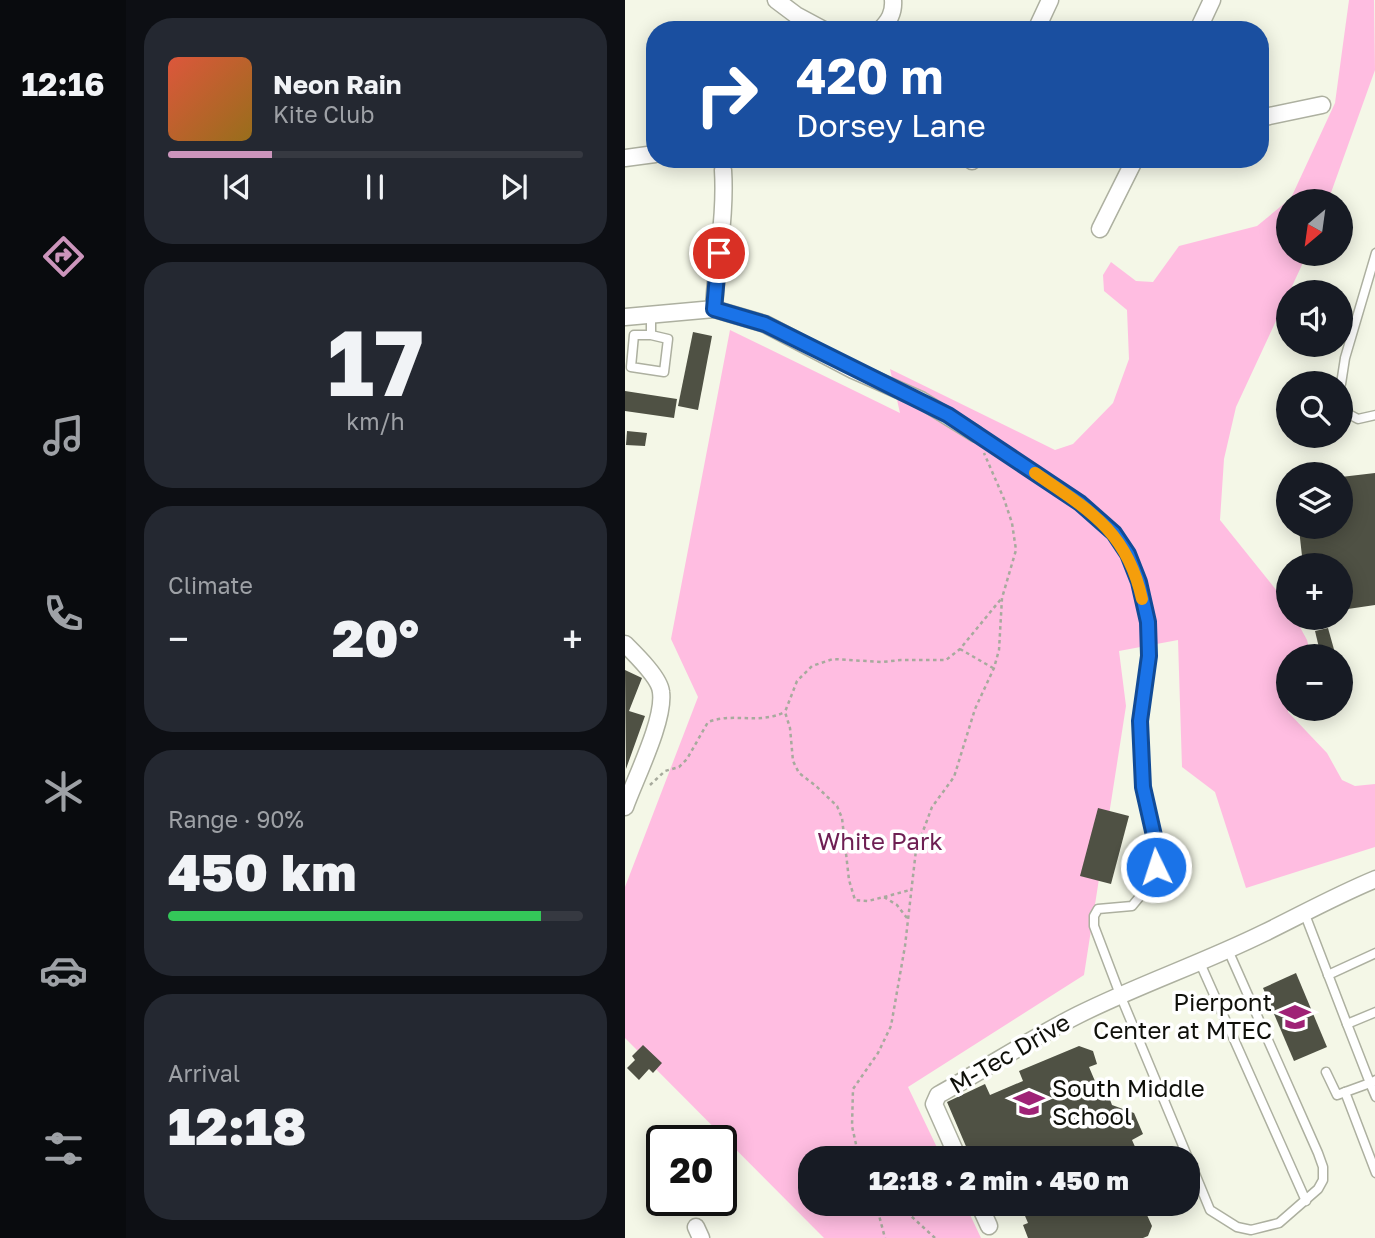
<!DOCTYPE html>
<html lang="en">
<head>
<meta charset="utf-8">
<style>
  body { margin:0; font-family:"Golos Text",sans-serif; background:#242831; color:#f1f3f6; height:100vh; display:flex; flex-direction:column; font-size:26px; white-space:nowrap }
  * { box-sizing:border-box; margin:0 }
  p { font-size:23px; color:#9ea1a6 }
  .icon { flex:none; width:38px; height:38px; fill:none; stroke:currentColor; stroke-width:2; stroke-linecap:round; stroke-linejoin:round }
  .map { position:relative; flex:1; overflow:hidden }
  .panel { display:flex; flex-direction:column; gap:18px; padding:18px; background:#0d0f14; width:499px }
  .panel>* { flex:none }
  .guide { position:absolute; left:21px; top:21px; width:623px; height:147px; border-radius:28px; box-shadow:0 4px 18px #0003; background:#1a4fa0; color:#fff; overflow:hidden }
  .needle { width:46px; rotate:209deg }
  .controls { position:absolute; left:651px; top:189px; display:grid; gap:14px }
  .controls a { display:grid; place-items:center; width:77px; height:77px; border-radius:50%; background:#171b24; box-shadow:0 4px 18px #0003; font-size:35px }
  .speed { position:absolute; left:21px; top:1125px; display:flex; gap:14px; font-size:35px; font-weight:700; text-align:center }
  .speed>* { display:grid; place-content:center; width:91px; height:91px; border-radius:50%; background:#171b24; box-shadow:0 4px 18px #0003; line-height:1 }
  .speed .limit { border:4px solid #111; border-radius:10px; background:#fff; color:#111 }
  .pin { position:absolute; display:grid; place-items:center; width:60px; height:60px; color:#fff; margin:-30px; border:4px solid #fff; border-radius:50%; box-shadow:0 2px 7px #0007 }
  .me { position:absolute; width:77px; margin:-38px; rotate:356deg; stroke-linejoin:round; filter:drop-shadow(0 0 5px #0008) }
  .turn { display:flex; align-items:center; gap:24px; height:147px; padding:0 35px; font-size:32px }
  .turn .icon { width:91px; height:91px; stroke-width:2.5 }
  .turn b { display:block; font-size:49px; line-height:60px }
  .big { font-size:52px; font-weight:800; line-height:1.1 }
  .panel .tile { flex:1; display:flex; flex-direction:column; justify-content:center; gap:10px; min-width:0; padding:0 24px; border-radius:28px; background:#242831 }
  .panel .dial { align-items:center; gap:0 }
  .dial b { font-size:91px; line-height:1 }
  .song { display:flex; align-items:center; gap:21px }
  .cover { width:84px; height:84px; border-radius:10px; background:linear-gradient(135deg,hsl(10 70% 55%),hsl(40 70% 35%)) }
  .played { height:7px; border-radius:4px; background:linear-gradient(90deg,#cc95bc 25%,#363941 25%) }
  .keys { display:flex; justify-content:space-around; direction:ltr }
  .heat { display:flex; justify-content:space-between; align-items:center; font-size:38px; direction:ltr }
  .charge { height:10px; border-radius:5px; background:linear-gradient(90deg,#34c759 90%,#363941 0) }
  .trip { position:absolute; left:173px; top:1146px; width:402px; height:70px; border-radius:28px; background:#171b24; box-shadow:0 4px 18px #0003; font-weight:800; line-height:70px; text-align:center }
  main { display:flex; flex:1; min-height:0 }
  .dock { display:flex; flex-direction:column; width:126px; justify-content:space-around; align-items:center; background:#090b0e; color:#9ea1a6 }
  .dock .icon { width:49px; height:49px }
  .dock .current { color:#cc95bc }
  .dock b { font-size:32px; color:#f1f3f6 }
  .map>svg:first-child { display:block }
</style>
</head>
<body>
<main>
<nav class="dock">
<b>12:16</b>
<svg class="icon current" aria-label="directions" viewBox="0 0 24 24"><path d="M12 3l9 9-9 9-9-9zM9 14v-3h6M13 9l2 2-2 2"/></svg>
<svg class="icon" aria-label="music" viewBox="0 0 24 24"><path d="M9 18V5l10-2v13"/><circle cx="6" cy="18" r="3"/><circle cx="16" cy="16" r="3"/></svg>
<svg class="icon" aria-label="phone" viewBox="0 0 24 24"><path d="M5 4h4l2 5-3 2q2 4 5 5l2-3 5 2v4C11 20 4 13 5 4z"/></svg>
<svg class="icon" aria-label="climate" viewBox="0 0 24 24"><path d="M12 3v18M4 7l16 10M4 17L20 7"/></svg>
<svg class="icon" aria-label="car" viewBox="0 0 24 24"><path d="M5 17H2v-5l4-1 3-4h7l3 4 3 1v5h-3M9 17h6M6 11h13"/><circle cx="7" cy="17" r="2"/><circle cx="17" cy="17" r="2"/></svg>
<svg class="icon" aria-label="filters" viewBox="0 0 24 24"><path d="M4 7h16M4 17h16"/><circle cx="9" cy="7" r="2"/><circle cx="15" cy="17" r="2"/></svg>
</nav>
<section class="panel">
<div class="tile">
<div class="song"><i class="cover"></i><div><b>Neon Rain</b><p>Kite Club</p></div></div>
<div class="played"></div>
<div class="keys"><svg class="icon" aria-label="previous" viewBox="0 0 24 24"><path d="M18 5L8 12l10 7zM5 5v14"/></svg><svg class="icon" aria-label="pause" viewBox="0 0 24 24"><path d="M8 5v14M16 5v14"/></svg><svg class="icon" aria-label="next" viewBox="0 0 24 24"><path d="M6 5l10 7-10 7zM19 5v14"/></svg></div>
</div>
<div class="tile dial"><b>17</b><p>km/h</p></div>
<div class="tile"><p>Climate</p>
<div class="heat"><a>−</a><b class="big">20°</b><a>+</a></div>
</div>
<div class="tile"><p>Range · 90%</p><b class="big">450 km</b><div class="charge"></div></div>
<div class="tile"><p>Arrival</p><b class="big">12:18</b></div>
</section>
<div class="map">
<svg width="751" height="1238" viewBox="0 0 751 1238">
  <rect width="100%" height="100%" fill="#f4f7e7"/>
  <!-- green -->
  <path fill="#ffbde1" d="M724,0H749L750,70L703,201H663V254H682L611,407L599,459L595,520L660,601L663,606V618H670L682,640L686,656H663V712L702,753L717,780L730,786L750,784V847L621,888L590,792L557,767L553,640L494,651L501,706L459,975L283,1087L317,1158H186V1204H340L356,1238H199L0,1038V887L73,697L46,639L105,330L275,413L265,369L430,450L448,444L488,403L504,359L502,310L479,291L478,275L486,262L511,281L528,282L554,246L632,226L666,198L710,103Z"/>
  <!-- building -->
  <g fill="#4f5144">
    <path d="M68,332L87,336L73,410L53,406Z"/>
    <path d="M0,391L52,399L49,418L0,411Z"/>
    <path d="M2,431L22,433L20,446L1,445Z"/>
    <path d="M750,473V605L716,610V565H678L674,529L675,527H716V477Z"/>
    <path d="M703,628L710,653L696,656L690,631Z"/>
    <path d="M0,670L17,678L4,711L20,716L1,769Z"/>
    <path d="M473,808L504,816L486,884L455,876Z"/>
    <path d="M671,973L702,1047L669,1061L638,988Z"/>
    <path d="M18,1045L37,1063L28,1073L24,1069L14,1080L2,1068L10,1060L7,1056Z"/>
    <path d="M454,1046L468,1051L472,1064L464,1067L478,1100L484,1097L487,1105L509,1113L518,1134L507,1140L515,1158H346L322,1102L360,1084L365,1095L398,1081L394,1071Z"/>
    <path d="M395,1204H517L527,1226L523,1236L518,1238H403L398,1225L403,1223Z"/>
  </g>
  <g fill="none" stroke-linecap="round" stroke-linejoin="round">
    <!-- service casing -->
    <g stroke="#adb0a0" stroke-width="11">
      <g id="service">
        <path d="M26,335L43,339L39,372L6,367L9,335H26V315"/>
        <path d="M716,384L720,358L751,253"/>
        <path d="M716,410L733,419L751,415"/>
        <path d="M351,434L455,503L489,533L503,554L514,582L522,622L524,656L515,721L518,787L532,850V867L521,889L507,906L473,909L469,916V926L496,997L563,1158"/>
        <path d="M679,912L722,1024L751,1012"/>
        <path d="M575,963L681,1201"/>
        <path d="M703,975L751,953"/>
        <path d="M701,1072L712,1095L745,1083L722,1024"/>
        <path d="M751,1080L745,1083L751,1097"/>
        <path d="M720,1092L751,1173"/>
        <path d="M564,1159L585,1210L612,1227L626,1230L654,1223L693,1189L698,1180V1167L693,1153L603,950"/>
      </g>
    </g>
    <!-- minor casing -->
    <g stroke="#adb0a0" stroke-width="19">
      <g id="minor">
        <path d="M151,0L171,15L199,30"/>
        <path d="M255,30C264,21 269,13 268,0"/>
        <path d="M411,30L425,0"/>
        <path d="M573,30L587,0"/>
        <path d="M635,118L697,105"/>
        <path d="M0,158L30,154"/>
        <path d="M347,161V159"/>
        <path d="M475,229L510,159"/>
        <path d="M89,309C91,262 101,217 98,170"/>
        <path d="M0,317L89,309L140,324L228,370L296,400L351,434"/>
        <path d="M0,644C10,654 35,678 36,692C40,720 10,779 0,807"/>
        <path d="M333,1158L309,1104L313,1095C360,1069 405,1039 453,1015C513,985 578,963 639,933C676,915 712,895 751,879"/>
        <path d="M354,1204L364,1226"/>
        <path d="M71,1227L76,1238"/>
      </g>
    </g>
    <!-- path -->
    <g stroke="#a7aa9d" stroke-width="2.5" stroke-dasharray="3.5 3.5" stroke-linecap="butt">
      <path d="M335,649L368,668"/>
      <path d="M25,785L40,771L54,767L62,759L83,722C109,712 133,725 160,712"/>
      <path d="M259,897L285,890"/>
      <path d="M282,918L272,905L259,897L243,901L230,900L224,880L217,818L212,806L191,786L174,773L168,761L165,728L160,712L172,681L187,666L208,659L257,662L276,660H321L335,649L376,599"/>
      <path d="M234,1158L227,1126L228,1089L253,1053L266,1026L280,946L291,850L307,807L329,777L350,709L369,668L374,650L377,598L391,550L387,523L379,499L359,453"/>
      <path d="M251,1204L260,1238"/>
      <path d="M262,1204L286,1216L310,1238"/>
    </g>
    <!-- service -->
    <use href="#service" stroke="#fff" stroke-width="8"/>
    <!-- minor -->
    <use href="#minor" stroke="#fff" stroke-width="16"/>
  </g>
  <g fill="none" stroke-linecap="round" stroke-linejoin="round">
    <!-- route casing -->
    <g stroke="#114b97" stroke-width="18">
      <path id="route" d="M94,253L89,309L140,324L323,415L455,503L489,533L503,554L514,582L523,622L524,656L515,721L518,787L532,849L531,867"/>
    </g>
    <!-- route -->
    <use href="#route" stroke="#1a73e8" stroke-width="12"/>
    <!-- slow -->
    <path stroke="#f59e0b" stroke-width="12" d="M410,473C464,510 502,531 517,599"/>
  </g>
  <!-- icons -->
  <defs>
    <g id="university-bare" transform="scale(2.415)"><path d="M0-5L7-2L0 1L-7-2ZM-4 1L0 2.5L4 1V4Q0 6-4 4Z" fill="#9f2276" stroke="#fff" stroke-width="2.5" paint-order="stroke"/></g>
    <g id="school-bare" transform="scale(2.415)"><path d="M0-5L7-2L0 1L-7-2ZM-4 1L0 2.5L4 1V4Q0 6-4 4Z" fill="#9f2276" stroke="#fff" stroke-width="2.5" paint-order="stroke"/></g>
  </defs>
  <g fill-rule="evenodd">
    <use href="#university-bare" x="670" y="1017"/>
    <use href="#school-bare" x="404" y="1103"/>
  </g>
  <g text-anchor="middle" stroke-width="7" stroke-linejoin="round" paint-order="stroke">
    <!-- park labels -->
    <g font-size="24" fill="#6e1f53" stroke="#fff">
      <text x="255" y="850">White Park</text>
    </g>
    <!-- poi labels -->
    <g font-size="24" fill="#0f100a" stroke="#fff" text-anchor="end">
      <text x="647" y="1011">Pierpont<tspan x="647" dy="28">Center at MTEC</tspan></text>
      <text x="427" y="1097" text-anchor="start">South Middle<tspan x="427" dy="28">School</tspan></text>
    </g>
    <!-- street labels -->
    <g font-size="24" fill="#0f100a" stroke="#fff">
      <text transform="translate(385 1054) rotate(-30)" y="8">M-Tec Drive</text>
    </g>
  </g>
</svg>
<div class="controls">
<a><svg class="needle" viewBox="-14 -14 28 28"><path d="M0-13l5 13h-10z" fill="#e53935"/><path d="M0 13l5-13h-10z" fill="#9ea1a6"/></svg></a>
<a><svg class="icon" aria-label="sound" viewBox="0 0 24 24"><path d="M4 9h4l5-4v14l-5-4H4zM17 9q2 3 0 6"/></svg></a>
<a><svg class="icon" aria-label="search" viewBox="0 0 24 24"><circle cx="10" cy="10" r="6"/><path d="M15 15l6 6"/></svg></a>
<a><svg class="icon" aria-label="layers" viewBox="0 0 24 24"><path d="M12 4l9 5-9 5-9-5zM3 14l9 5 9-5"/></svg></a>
<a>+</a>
<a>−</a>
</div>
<div class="speed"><div class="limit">20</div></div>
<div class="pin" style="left:94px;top:253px;background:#d93025"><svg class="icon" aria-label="arrive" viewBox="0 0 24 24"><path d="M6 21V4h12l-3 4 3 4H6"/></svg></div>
<svg class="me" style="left:531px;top:867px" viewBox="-20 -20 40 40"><circle r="17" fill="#1a73e8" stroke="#fff" stroke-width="3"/><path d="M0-11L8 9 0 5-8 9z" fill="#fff"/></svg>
<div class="trip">12:18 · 2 min · 450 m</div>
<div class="guide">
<div class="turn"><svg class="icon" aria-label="right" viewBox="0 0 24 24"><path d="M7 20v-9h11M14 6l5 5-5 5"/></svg><div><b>420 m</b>Dorsey Lane</div></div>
</div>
</div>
</main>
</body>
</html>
